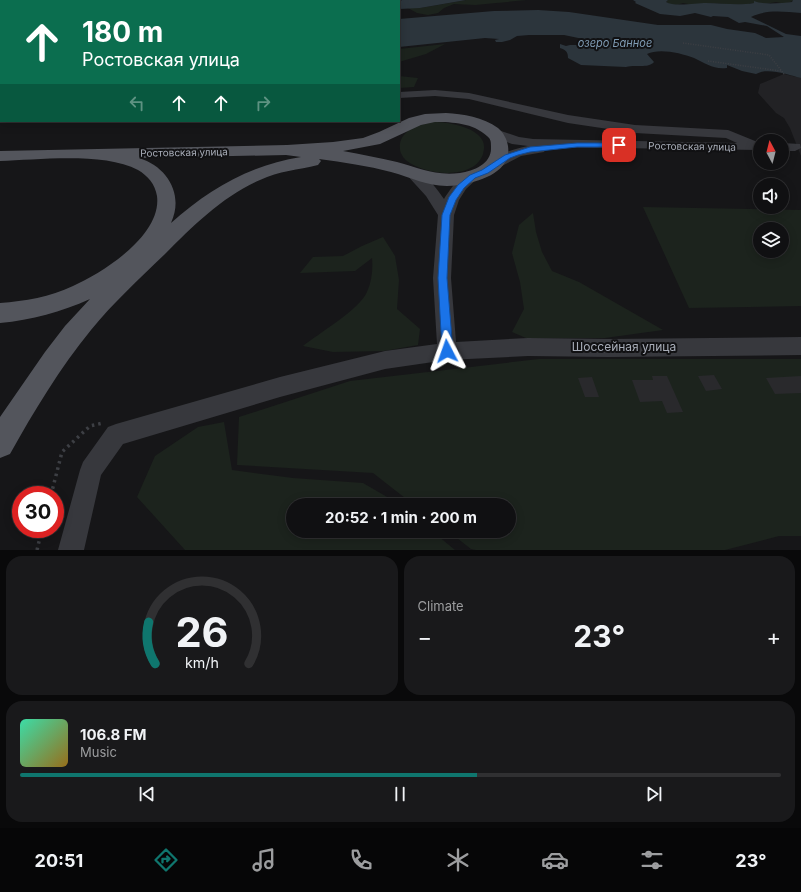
<!DOCTYPE html>
<html lang="en">
<head>
<meta charset="utf-8">
<style>
  body { margin:0; font-family:Inter,sans-serif; background:#19191b; color:#f1f3f6; height:100vh; display:flex; flex-direction:column; font-size:15px; white-space:nowrap }
  * { box-sizing:border-box; margin:0 }
  p { font-size:13px; color:#9c9d9f }
  .icon { flex:none; width:22px; height:22px; fill:none; stroke:currentColor; stroke-width:2; stroke-linecap:round; stroke-linejoin:round }
  .map { position:relative; height:550px; overflow:hidden }
  .panel { display:flex; flex-direction:column; gap:6px; padding:6px; background:#09090a; flex:1 }
  .panel>* { flex:none }
  .hud { position:absolute; left:0px; top:0px; width:400px; height:122px; box-shadow:0 2px 10px #0003,0 0 0 1px #303032; background:#0b6e4f; color:#fff; overflow:hidden }
  .needle { width:26px; rotate:353deg }
  .fabs { position:absolute; left:753px; top:134px; display:grid; gap:8px }
  .fabs a { display:grid; place-items:center; width:36px; height:36px; border-radius:50%; background:#101012; box-shadow:0 2px 10px #0003,0 0 0 1px #303032; font-size:20px }
  .speed { position:absolute; left:12px; top:486px; display:flex; gap:8px; font-size:20px; font-weight:700; text-align:center }
  .speed>* { display:grid; place-content:center; width:52px; height:52px; border-radius:50%; background:#101012; box-shadow:0 2px 10px #0003,0 0 0 1px #303032; line-height:1 }
  .speed .limit { border:6px solid #d22; background:#fff; color:#111 }
  .pin { position:absolute; display:grid; place-items:center; width:34px; height:34px; color:#fff; margin:-17px; border-radius:8px; box-shadow:0 2px 6px #0006 }
  .me { position:absolute; width:44px; margin:-22px; rotate:356deg; stroke-linejoin:round; filter:drop-shadow(0 0 3px #0008) }
  .turn { display:flex; align-items:center; gap:14px; height:84px; padding:0 16px; font-size:18px }
  .turn .icon { width:52px; height:52px; stroke-width:2.5 }
  .turn b { display:block; font-size:28px; line-height:34px }
  .lanes { display:flex; align-items:center; height:38px; padding:0 16px; background:#0003; justify-content:center; gap:20px; direction:ltr }
  .lanes .off { opacity:.35 }
  .big { font-size:30px; font-weight:700; line-height:1.1 }
  .panel .card { flex:1; display:flex; flex-direction:column; justify-content:center; gap:6px; min-width:0; padding:0 14px; border-radius:16px; background:#19191b }
  .panel .dial { align-items:center; gap:0 }
  .dial svg { height:104px; overflow:visible; fill:none; stroke:#303032; stroke-width:7; stroke-linecap:round; text-anchor:middle }
  .dial text { fill:#f1f3f6; stroke:none }
  .song { display:flex; align-items:center; gap:12px }
  .cover { width:48px; height:48px; border-radius:6px; background:linear-gradient(135deg,hsl(160 70% 55%),hsl(40 70% 35%)) }
  .played { height:4px; border-radius:2px; background:linear-gradient(90deg,#0f766e 60%,#303032 60%) }
  .keys { display:flex; justify-content:space-around; direction:ltr }
  .heat { display:flex; justify-content:space-between; align-items:center; font-size:22px; direction:ltr }
  .panel .tiles { flex:1; display:grid; gap:6px; grid-template-columns:1fr 1fr }
  .card:last-child { grid-column:span 2 }
  .trip { position:absolute; left:286px; top:498px; width:230px; height:40px; border-radius:20px; background:#101012; box-shadow:0 2px 10px #0003,0 0 0 1px #303032; font-weight:700; line-height:40px; text-align:center }
  .tabs { display:flex; height:64px; justify-content:space-around; align-items:center; background:#060607; color:#9c9d9f }
  .tabs .icon { width:28px; height:28px }
  .tabs .selected { color:#0f766e }
  .tabs b { font-size:18px; color:#f1f3f6 }
  .map>svg:first-child { display:block }
</style>
</head>
<body>
<div class="map">
<svg width="801" height="550" viewBox="0 0 801 550">
  <rect width="100%" height="100%" fill="#161618"/>
  <!-- built -->
  <path fill="#222225" d="M784,74L801,78V156L790,128L784,118L776,113L758,93L760,84Z"/>
  <!-- green -->
  <g fill="#1c231d" fill-rule="evenodd">
    <path d="M466,0H527L475,5L454,4L444,8L438,13L428,15L417,13L408,8H420Z"/>
    <path d="M668,0H795L785,4L776,2L765,4L754,3L743,5L707,3L694,5L683,3L677,5L669,4L666,2Z"/>
    <path d="M445,44L426,54L399,62V49Z"/>
    <path d="M399,76L418,78L414,87L399,88Z"/>
    <path d="M434,122C450,122 492,129 483,154C474,181 425,175 407,161C404,159 400,153 400,149C398,130 419,125 434,122Z"/>
    <path d="M643,207L801,210V306L689,308ZM760,229H782V251H760Z"/>
    <path d="M533,213L536,232L542,252L552,271L579,282L663,330L605,338H526L512,332L524,309L520,282L512,253L519,225Z"/>
    <path d="M383,237L395,256L399,280L397,309L420,329L418,345L384,351L333,352L303,346C318,334 360,309 367,292C372,281 373,268 372,258L355,271L300,273L313,257L343,256L362,246Z"/>
    <path d="M539,359H801V536H779L725,550H476L471,549L448,531H509V505H414L373,473L237,465L239,417L350,381Z"/>
    <path d="M224,422L232,470L293,478L363,483L401,505H293V531H432L455,550H185L137,497L155,456L198,427Z"/>
  </g>
  <!-- water -->
  <g fill="#2c353c">
    <path d="M402,0H466L420,8L399,9V2Z"/>
    <path d="M633,0H668L666,2C674,7 697,3 706,3C723,3 737,6 754,3V1C763,5 782,3 792,2L793,0H801V13C785,12 766,9 751,17L786,34L801,36V78C789,75 767,67 756,74L742,71L727,65V68C714,70 705,63 694,58C681,53 659,48 647,54L654,62C648,69 635,64 626,67L581,65L568,58C568,52 566,50 560,48V44L566,46L570,45H590L591,42L588,40L564,35H529L517,36L510,40L502,42H496L495,40L499,39L485,38L399,47V19L494,11L538,10L569,12L658,25H711L727,29L755,33L766,38L784,37L767,26L745,22L739,23L728,17L713,16L711,17L695,13L680,16L660,14L635,3L636,2Z"/>
  </g>
  <!-- building -->
  <g fill="#29292c">
    <path d="M714,375L722,389L706,391L698,376Z"/>
    <path d="M652,376H667L683,412L667,413L662,401L640,402L632,380H653Z"/>
    <path d="M801,376V393L775,394L766,378Z"/>
    <path d="M592,377L599,397H585L578,378Z"/>
  </g>
  <g fill="none" stroke-linecap="round" stroke-linejoin="round">
    <!-- path-far1 -->
    <g stroke="#3d3f44" stroke-width="1.5" stroke-dasharray="1 1.5" stroke-linecap="butt">
      <path d="M683,43L769,55L784,74"/>
      <path d="M708,61L781,71"/>
    </g>
    <!-- path -->
    <g stroke="#3d3f44" stroke-width="3.5" stroke-dasharray="2.5 4" stroke-linecap="butt">
      <path d="M51,495L62,452L90,426L103,423"/>
      <path d="M37,550L42,529"/>
    </g>
    <!-- minor -->
    <g fill="#37383d" fill-rule="evenodd">
      <path d="M112,0H121L112,1Z"/>
      <path d="M435,90L469,93L568,115L635,125L728,130L760,143V150L544,147L546,149L544,152L521,156L500,167L495,168L490,167L488,164C496,153 516,149 528,146L512,144L491,136L489,133L491,130L495,129L519,137L533,139L737,143L726,138L635,133L568,123L469,99L435,96L399,98V92Z"/>
      <path d="M782,143L800,144L801,148L795,151H782Z"/>
      <path d="M412,169C425,172 437,189 444,199C451,188 463,169 478,173L480,176L466,189L459,200L454,215L451,278L456,342L528,338L609,339L801,337V355L609,357L528,356L447,360L385,369L280,397L123,444L101,475L84,550H58L80,470L83,462L108,427L116,424L280,377L385,351L437,344L433,278L438,215L426,196L405,173L407,170Z"/>
    </g>
    <!-- major -->
    <g fill="#53555c" fill-rule="evenodd">
      <path d="M25,0H37L24,1Z"/>
      <path d="M42,0H54L41,1Z"/>
      <path d="M1,24V32L0,33V25Z"/>
      <path d="M0,46H1L0,55Z"/>
      <path d="M446,113C463,114 483,117 498,128C503,132 507,139 508,146C512,172 479,182 459,185C431,189 417,179 391,172C368,166 343,162 319,159L321,161L318,165C298,170 279,171 260,180C223,196 193,226 165,254C140,278 113,303 91,330C60,368 34,411 10,454L0,458V417L45,352L65,326L90,299C61,312 32,320 0,323V303C25,301 50,297 73,286C104,272 162,235 157,196C155,184 148,176 138,170C104,152 38,160 0,161V151L287,145L333,142L363,138L379,132L409,118L425,114ZM435,122C453,122 473,123 487,136C491,139 491,142 491,147C492,164 474,171 460,173C434,176 420,168 397,162C379,158 361,154 343,151L380,144L421,125ZM286,155L301,157C250,165 209,189 171,223C184,195 168,167 139,158Z"/>
    </g>
  </g>
  <!-- route -->
  <path fill="#1a73e8" stroke="#114b97" d="M577,143H619L623,145L619,147H577L530,152L518,155L510,158L488,173L475,178L464,188L456,200L450,215L447,278L453,351L451,354L447,356L444,354L442,351L438,278L442,215L449,197L458,185L470,175L482,170L505,155L530,147Z"/>
  <g text-anchor="middle" stroke-width="4" stroke-linejoin="round" paint-order="stroke">
    <!-- far-street labels -->
    <g font-size="10" fill="#a8adb8" stroke="#111113">
      <text transform="translate(692 146) rotate(1)" y="4">Ростовская улица</text>
      <text transform="translate(184 152) rotate(-1)" y="4">Ростовская улица</text>
    </g>
    <!-- far-water labels -->
    <g font-size="11" font-style="italic" fill="#7f9bb3" stroke="#111113">
      <text x="615" y="47">озеро Банное</text>
    </g>
    <!-- street labels -->
    <g font-size="12" fill="#a8adb8" stroke="#111113">
      <text x="624" y="351">Шоссейная улица</text>
    </g>
  </g>
</svg>
<div class="fabs">
<a><svg class="needle" viewBox="-14 -14 28 28"><path d="M0-13l5 13h-10z" fill="#e53935"/><path d="M0 13l5-13h-10z" fill="#9c9d9f"/></svg></a>
<a><svg class="icon" aria-label="sound" viewBox="0 0 24 24"><path d="M4 9h4l5-4v14l-5-4H4zM17 9q2 3 0 6"/></svg></a>
<a><svg class="icon" aria-label="layers" viewBox="0 0 24 24"><path d="M12 4l9 5-9 5-9-5zM3 14l9 5 9-5"/></svg></a>
</div>
<div class="speed"><div class="limit">30</div></div>
<div class="pin" style="left:619px;top:145px;background:#d93025"><svg class="icon" aria-label="arrive" viewBox="0 0 24 24"><path d="M6 21V4h12l-3 4 3 4H6"/></svg></div>
<svg class="me" style="left:447px;top:351px" viewBox="-20 -20 40 40"><path d="M0-17L14 15 0 8-14 15z" fill="#1a73e8" stroke="#fff" stroke-width="4"/></svg>
<div class="trip">20:52 · 1 min · 200 m</div>
<div class="hud">
<div class="turn"><svg class="icon" aria-label="ahead" viewBox="0 0 24 24"><path d="M12 20V5M6 11l6-6 6 6"/></svg><div><b>180 m</b>Ростовская улица</div></div>
<div class="lanes"><svg class="icon off" aria-label="left" viewBox="0 0 24 24"><path d="M17 20v-9H6M10 6l-5 5 5 5"/></svg><svg class="icon" aria-label="ahead" viewBox="0 0 24 24"><path d="M12 20V5M6 11l6-6 6 6"/></svg><svg class="icon" aria-label="ahead" viewBox="0 0 24 24"><path d="M12 20V5M6 11l6-6 6 6"/></svg><svg class="icon off" aria-label="right" viewBox="0 0 24 24"><path d="M7 20v-9h11M14 6l5 5-5 5"/></svg></div>
</div>
</div>
<section class="panel">
<div class="tiles">
<div class="card dial"><svg viewBox="0 0 100 80">
<path d="M14 69A42 42 0 1 1 86 69"/>
<path d="M14 69A42 42 0 0 1 9 37" stroke="#0f766e"/>
<text x="50" y="56" font-size="32" font-weight="700">26</text>
<text x="50" y="72" font-size="11">km/h</text>
</svg></div>
<div class="card"><p>Climate</p>
<div class="heat"><a>−</a><b class="big">23°</b><a>+</a></div>
</div>
<div class="card">
<div class="song"><i class="cover"></i><div><b>106.8 FM</b><p>Music</p></div></div>
<div class="played"></div>
<div class="keys"><svg class="icon" aria-label="previous" viewBox="0 0 24 24"><path d="M18 5L8 12l10 7zM5 5v14"/></svg><svg class="icon" aria-label="pause" viewBox="0 0 24 24"><path d="M8 5v14M16 5v14"/></svg><svg class="icon" aria-label="next" viewBox="0 0 24 24"><path d="M6 5l10 7-10 7zM19 5v14"/></svg></div>
</div>
</div>
</section>
<nav class="tabs">
<b>20:51</b>
<svg class="icon selected" aria-label="directions" viewBox="0 0 24 24"><path d="M12 3l9 9-9 9-9-9zM9 14v-3h6M13 9l2 2-2 2"/></svg>
<svg class="icon" aria-label="music" viewBox="0 0 24 24"><path d="M9 18V5l10-2v13"/><circle cx="6" cy="18" r="3"/><circle cx="16" cy="16" r="3"/></svg>
<svg class="icon" aria-label="phone" viewBox="0 0 24 24"><path d="M5 4h4l2 5-3 2q2 4 5 5l2-3 5 2v4C11 20 4 13 5 4z"/></svg>
<svg class="icon" aria-label="climate" viewBox="0 0 24 24"><path d="M12 3v18M4 7l16 10M4 17L20 7"/></svg>
<svg class="icon" aria-label="car" viewBox="0 0 24 24"><path d="M5 17H2v-5l4-1 3-4h7l3 4 3 1v5h-3M9 17h6M6 11h13"/><circle cx="7" cy="17" r="2"/><circle cx="17" cy="17" r="2"/></svg>
<svg class="icon" aria-label="filters" viewBox="0 0 24 24"><path d="M4 7h16M4 17h16"/><circle cx="9" cy="7" r="2"/><circle cx="15" cy="17" r="2"/></svg>
<b>23°</b>
</nav>
</body>
</html>
